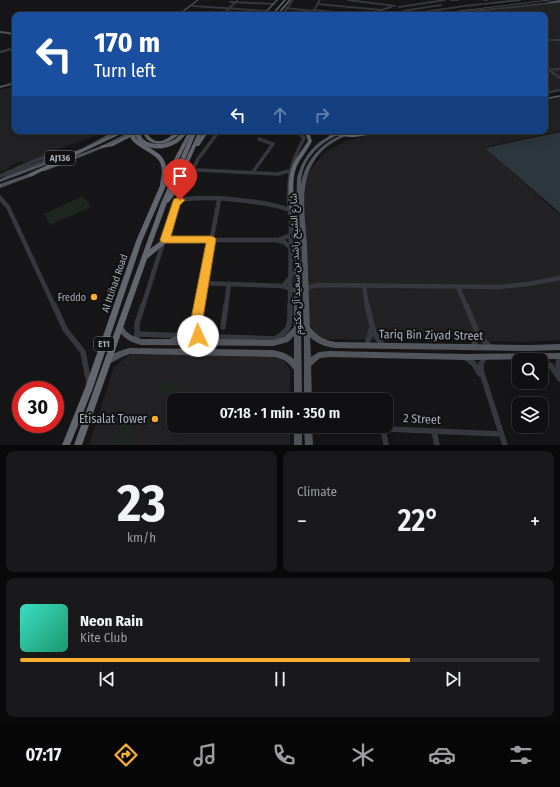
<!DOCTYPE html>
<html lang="en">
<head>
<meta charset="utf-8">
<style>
  body { margin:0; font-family:"Fira Sans Condensed","Noto Sans Arabic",sans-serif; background:#19191b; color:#f1f3f6; height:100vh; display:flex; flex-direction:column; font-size:15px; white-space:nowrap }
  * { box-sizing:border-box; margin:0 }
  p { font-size:13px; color:#9c9d9f }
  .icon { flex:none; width:22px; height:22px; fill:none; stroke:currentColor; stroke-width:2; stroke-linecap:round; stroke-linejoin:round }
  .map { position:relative; height:445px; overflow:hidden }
  .details { display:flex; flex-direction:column; gap:6px; padding:6px; background:#09090a; flex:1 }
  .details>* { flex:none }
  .top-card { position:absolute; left:12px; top:12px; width:536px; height:122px; border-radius:8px; box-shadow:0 4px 16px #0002,0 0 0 1px #303032; background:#1a4fa0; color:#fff; overflow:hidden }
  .controls { position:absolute; left:512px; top:353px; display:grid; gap:8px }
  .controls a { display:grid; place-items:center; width:36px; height:36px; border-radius:8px; background:#101012; box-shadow:0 4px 16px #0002,0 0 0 1px #303032; font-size:20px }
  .speed { position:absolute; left:12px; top:381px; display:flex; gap:8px; font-size:20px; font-weight:700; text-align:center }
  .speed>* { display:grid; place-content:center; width:52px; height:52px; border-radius:50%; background:#101012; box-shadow:0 4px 16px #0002,0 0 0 1px #303032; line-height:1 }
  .speed .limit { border:6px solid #d22; background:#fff; color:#111 }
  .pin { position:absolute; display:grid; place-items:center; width:34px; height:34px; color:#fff; margin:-41px -17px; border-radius:50% 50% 50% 0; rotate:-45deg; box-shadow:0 0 4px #0007 }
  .pin .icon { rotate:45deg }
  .me { position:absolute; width:44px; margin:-22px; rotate:358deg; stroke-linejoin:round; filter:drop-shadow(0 0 3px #0008) }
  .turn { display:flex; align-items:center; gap:14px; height:84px; padding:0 16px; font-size:18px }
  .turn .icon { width:52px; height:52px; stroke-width:2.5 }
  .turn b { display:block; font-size:28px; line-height:34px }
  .lanes { display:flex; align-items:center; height:38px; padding:0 16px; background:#0003; justify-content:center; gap:20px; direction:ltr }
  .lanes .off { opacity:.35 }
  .big { font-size:30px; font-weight:600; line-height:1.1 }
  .details .card { flex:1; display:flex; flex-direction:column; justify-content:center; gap:6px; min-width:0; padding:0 14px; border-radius:8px; background:#19191b }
  .details .dial { align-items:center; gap:0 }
  .dial b { font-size:52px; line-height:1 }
  .song { display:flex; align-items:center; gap:12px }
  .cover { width:48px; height:48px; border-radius:6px; background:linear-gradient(135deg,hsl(170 70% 55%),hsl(160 70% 35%)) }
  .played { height:4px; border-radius:2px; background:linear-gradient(90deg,#f8ae2e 75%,#303032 75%) }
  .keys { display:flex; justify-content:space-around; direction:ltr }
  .heat { display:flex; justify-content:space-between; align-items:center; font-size:22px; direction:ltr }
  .details .tiles { flex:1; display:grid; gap:6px; grid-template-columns:1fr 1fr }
  .card:last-child { grid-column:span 2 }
  .trip { position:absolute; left:167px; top:393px; width:226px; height:40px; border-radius:8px; background:#101012; box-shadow:0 4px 16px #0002,0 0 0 1px #303032; font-weight:600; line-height:40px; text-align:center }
  .tabs { display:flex; height:64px; justify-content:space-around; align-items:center; background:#060607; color:#9c9d9f }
  .tabs .icon { width:28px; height:28px }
  .tabs .active { color:#f8ae2e }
  .tabs b { font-size:18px; color:#f1f3f6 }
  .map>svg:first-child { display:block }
</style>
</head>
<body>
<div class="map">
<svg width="560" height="445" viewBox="0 0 560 445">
  <rect width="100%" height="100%" fill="#161618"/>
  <!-- built -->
  <g fill="#222225">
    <path d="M560,1V91L545,93V15H432Z"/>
    <path d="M15,86V131H107L25,162L21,161L9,166L10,168L0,172V90Z"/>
    <path d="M560,98V131L484,147L560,215V340L523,342L324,339L315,333L309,324L304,201L306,182L309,172L320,158L327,151L346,141L385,131H545V101Z"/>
    <path d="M129,355L281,356L290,370V400H174V426H290V445H89L114,367Z"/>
  </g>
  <!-- green -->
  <g fill="#1e271f">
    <path d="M83,196L91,207L50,225L44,214Z"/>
    <path d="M161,382L178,383L175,394L159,393Z"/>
    <path d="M122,413H136L130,434H134L131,444H113Z"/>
  </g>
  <!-- water -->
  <path fill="#2c363d" d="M560,132V213L485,148Z"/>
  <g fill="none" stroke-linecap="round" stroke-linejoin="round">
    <!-- minor-far4 -->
    <g stroke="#37383e" stroke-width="2">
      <path d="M348,0L395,6"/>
      <path d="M451,0H458"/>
      <path d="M484,0H487"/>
      <path d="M230,2L274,4"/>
      <path d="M317,4L382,10"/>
      <path d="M193,6L266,11"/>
      <path d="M399,7L445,0"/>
      <path d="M286,8L313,11"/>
      <path d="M314,10L364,15"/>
      <path d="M403,11L441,5"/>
      <path d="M182,15H200"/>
      <path d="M222,15L237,1"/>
      <path d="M282,15L293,0"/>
      <path d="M311,15L320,0"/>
      <path d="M365,15L391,7"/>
      <path d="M404,15L464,6L520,0"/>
      <path d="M435,15L560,2"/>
      <path d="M545,40H560"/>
      <path d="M7,50L15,48"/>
    </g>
    <!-- minor-far3 -->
    <g stroke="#37383e" stroke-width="2.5">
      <path d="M0,52L11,49"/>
      <path d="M545,70L560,69"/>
      <path d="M549,70L560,78"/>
      <path d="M545,88L550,92"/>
      <path d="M545,93L560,90"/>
    </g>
    <!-- minor-far2 -->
    <g stroke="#37383e" stroke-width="3.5">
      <path d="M192,171L199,170L278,174L289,171"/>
      <path d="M253,172L273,144L259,139"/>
      <path d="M0,176C13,171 40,156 51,156L48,160L16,172L5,178"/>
      <path d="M179,198L198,159L219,131"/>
      <path d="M289,198C288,171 292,162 304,138L297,131"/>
    </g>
    <!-- minor-far1 -->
    <g stroke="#37383e" stroke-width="4.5">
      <path d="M289,197L291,223L290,306"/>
      <path d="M0,198L8,207L54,306"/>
      <path d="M177,201C202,194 265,201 290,210"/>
      <path d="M165,240H276L284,242L290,247"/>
      <path d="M278,240L291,235"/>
      <path d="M202,283L283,286L293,290"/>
      <path d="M283,286L297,270"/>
      <path d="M364,286L367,306"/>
      <path d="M458,287L466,306"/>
      <path d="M305,291L310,287L318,285L499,287L528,284L560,278"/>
      <path d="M143,306L175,205L179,197"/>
      <path d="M199,306L219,200"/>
      <path d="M226,306L229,284"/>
    </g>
    <!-- minor -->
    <g stroke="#37383e" stroke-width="5.5">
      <path d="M54,305L65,329L83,352L89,383"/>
      <path d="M367,305L374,333L383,346"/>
      <path d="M466,305L479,336L490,347"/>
      <path d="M223,327L226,305"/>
      <path d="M137,334L275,339C292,329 290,323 290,305"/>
      <path d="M137,336V324L143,305"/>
      <path d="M198,336L196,324L199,305"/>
      <path d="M367,345L371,330"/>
      <path d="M473,347L476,340V334"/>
      <path d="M465,357L474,364L480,374"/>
      <path d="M485,357L481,364V370L505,445"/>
      <path d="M560,357L558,364L560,373"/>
      <path d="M539,358L551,366L560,379"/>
      <path d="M318,426L501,434"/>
      <path d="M383,428L386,445"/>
      <path d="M434,431L437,445"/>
    </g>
    <!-- major -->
    <g fill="#53555d" fill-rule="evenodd">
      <path d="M197,0H199L179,15H177Z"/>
      <path d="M276,0H278L264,15H262Z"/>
      <path d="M546,0H552L430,15H423Z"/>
      <path d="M560,0V2L549,3L548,2Z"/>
      <path d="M426,12L427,13L413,15L414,14Z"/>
      <path d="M0,31L15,33V35L0,33Z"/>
      <path d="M15,82V84L0,88V86Z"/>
      <path d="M560,95V97L545,100V98Z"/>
      <path d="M115,131H120L85,150L0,182V179L83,148Z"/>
      <path d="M132,131H137L103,148L45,171H43L41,170V169L101,146Z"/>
      <path d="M353,131H359C356,133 351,134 348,135C338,139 329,144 322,151C297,176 305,213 307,245C308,272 309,300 310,327C317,336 324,340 335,342L530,345L560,344V350L530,351L335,348C326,347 317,344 310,337L311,357L319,352L330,351L465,354L560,353V359L465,360L330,357L320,358L311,366L312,400H304V342L301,231L300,325L301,327V328L302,400H294V370L290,365L284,360L276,357L130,354L122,357L107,365L105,364L104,362C109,354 121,350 130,348L272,350C281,351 288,354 294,359V336L288,342L273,346L141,345C130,342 122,338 117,327L118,325L120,324L122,325L126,331L131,335L141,339H170L182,333L184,334L185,336L184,338L183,339H204L202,336L203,334L205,333L215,339L273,340L284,337L294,327V293L297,178C302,161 310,147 326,138C330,135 335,132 340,132V134C319,143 301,160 301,184C306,157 326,138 353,131Z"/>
      <path d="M31,173H35V175L0,188V184Z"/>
      <rect x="294" y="426" width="8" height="19"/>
      <path d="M304,426H312L313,445H305Z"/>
    </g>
    <!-- highway -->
    <g fill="#63666f" fill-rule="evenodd">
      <path d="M284,0H286L273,15H271Z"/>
      <path d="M289,0H291L278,15H276Z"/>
      <path d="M122,131H127L32,176L30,177L28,175V174Z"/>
      <path d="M137,131H142L113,146L102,148L100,147V146L110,144Z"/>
      <path d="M146,131H150L148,135C162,151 171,131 182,131C175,140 159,149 148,140C147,140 144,135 144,135Z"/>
      <path d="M189,131H197L180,172L199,131H203L200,138L205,131H209L199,146H196L175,194L169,202L167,203L150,249L162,240H166L167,242L147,259L82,445H74L161,203L191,134L165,188L142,241L93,388L70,445H62L85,388L136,241L159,188Z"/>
      <path d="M302,131H306L310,135L312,141C308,150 300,158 296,168C290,184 295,222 302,238L301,240H297L296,238C290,222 285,184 292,167C295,158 303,150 308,141L306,135Z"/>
    </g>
    <!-- highway-bridge -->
    <g stroke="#63666f" stroke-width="4.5">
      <path d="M134,131L133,138C142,150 163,151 164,169C165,175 162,181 162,188"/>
      <path d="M137,131C139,148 161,149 174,142C179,140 182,135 186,131"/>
      <path d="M319,131L352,135L381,131"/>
    </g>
  </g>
  <!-- route -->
  <path fill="#f8ae2e" stroke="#a1711e" d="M180,197L185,200L180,205L171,236H211L214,237L216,239L202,324L204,336L202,340L198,341L194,340L190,324L206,243H165L161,242L160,240L173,201L174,199Z"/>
  <!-- markers -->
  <g fill="#f8ae2e" stroke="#111113" stroke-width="1.5">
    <circle cx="94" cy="297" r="4"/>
    <circle cx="155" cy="419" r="4"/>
  </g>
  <g text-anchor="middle" stroke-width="4" stroke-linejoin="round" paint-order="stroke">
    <!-- shield labels -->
    <g fill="#111113" stroke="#7b7f87" stroke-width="1">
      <rect x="45" y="151" width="30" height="14" rx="3"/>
      <rect x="94" y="337" width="20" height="14" rx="3"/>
    </g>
    <g font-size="9" font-weight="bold" fill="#a8aeb9">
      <text x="60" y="161">AJ136</text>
      <text x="104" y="347">E11</text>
    </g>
    <!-- street labels -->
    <g font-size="10" fill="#a8aeb9" stroke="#111113">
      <text transform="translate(295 264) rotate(-92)" y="4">شارع الشيخ راشد بن سعيد آل مكتوم</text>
      <text transform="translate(114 283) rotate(-71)" y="4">Al Ittihad Road</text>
    </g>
    <!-- poi labels -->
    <g font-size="10" fill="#a8aeb9" stroke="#111113" text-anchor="end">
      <text x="86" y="301">Freddo</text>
    </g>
    <!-- near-street labels -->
    <g font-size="12" fill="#a8aeb9" stroke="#111113">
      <text transform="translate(431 335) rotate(1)" y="4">Tariq Bin Ziyad Street</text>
      <text transform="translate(422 419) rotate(3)" y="4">2 Street</text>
    </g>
    <!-- near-poi labels -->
    <g font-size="12" fill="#a8aeb9" stroke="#111113" text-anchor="end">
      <text x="147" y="423">Etisalat Tower</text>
    </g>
  </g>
</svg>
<div class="controls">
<a><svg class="icon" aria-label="search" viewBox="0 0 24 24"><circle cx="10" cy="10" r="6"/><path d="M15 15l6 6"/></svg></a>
<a><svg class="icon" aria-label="layers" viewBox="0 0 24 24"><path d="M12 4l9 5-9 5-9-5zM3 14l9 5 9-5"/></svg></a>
</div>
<div class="speed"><div class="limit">30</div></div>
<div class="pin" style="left:180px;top:200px;background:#d93025"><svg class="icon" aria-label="arrive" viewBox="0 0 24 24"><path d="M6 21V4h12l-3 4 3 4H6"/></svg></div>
<svg class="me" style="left:198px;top:336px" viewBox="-20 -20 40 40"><circle r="19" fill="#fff"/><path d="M0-13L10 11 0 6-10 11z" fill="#f8ae2e"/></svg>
<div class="trip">07:18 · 1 min · 350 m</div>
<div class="top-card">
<div class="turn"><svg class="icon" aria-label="left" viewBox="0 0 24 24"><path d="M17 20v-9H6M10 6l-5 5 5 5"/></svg><div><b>170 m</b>Turn left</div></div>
<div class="lanes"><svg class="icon" aria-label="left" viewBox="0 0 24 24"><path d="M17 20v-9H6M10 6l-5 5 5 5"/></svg><svg class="icon off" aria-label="ahead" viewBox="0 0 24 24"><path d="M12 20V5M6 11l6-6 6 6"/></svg><svg class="icon off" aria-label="right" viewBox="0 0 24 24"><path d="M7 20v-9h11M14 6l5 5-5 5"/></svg></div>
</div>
</div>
<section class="details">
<div class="tiles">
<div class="card dial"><b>23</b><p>km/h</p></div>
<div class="card"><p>Climate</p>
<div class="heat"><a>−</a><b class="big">22°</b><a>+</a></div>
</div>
<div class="card">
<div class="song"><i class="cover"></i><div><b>Neon Rain</b><p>Kite Club</p></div></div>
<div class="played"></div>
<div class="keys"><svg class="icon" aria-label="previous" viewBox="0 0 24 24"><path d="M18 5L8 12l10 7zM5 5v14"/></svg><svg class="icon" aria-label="pause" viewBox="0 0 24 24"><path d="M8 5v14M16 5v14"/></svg><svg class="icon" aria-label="next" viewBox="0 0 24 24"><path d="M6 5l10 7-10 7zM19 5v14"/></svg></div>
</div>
</div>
</section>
<nav class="tabs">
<b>07:17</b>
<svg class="icon active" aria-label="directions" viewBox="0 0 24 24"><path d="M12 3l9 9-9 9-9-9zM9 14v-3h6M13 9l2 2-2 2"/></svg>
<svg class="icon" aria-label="music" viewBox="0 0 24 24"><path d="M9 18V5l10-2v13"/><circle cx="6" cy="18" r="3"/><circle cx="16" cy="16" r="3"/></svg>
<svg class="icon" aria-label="phone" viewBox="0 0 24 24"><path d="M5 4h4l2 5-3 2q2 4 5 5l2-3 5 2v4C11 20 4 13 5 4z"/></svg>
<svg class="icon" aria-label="climate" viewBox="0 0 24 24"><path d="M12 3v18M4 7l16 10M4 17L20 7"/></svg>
<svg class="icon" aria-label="car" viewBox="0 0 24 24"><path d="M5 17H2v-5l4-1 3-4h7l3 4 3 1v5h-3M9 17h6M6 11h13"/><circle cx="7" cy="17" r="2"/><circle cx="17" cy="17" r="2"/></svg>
<svg class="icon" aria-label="filters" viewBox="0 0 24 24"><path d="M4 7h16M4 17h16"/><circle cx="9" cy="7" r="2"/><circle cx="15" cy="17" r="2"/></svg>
</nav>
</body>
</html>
